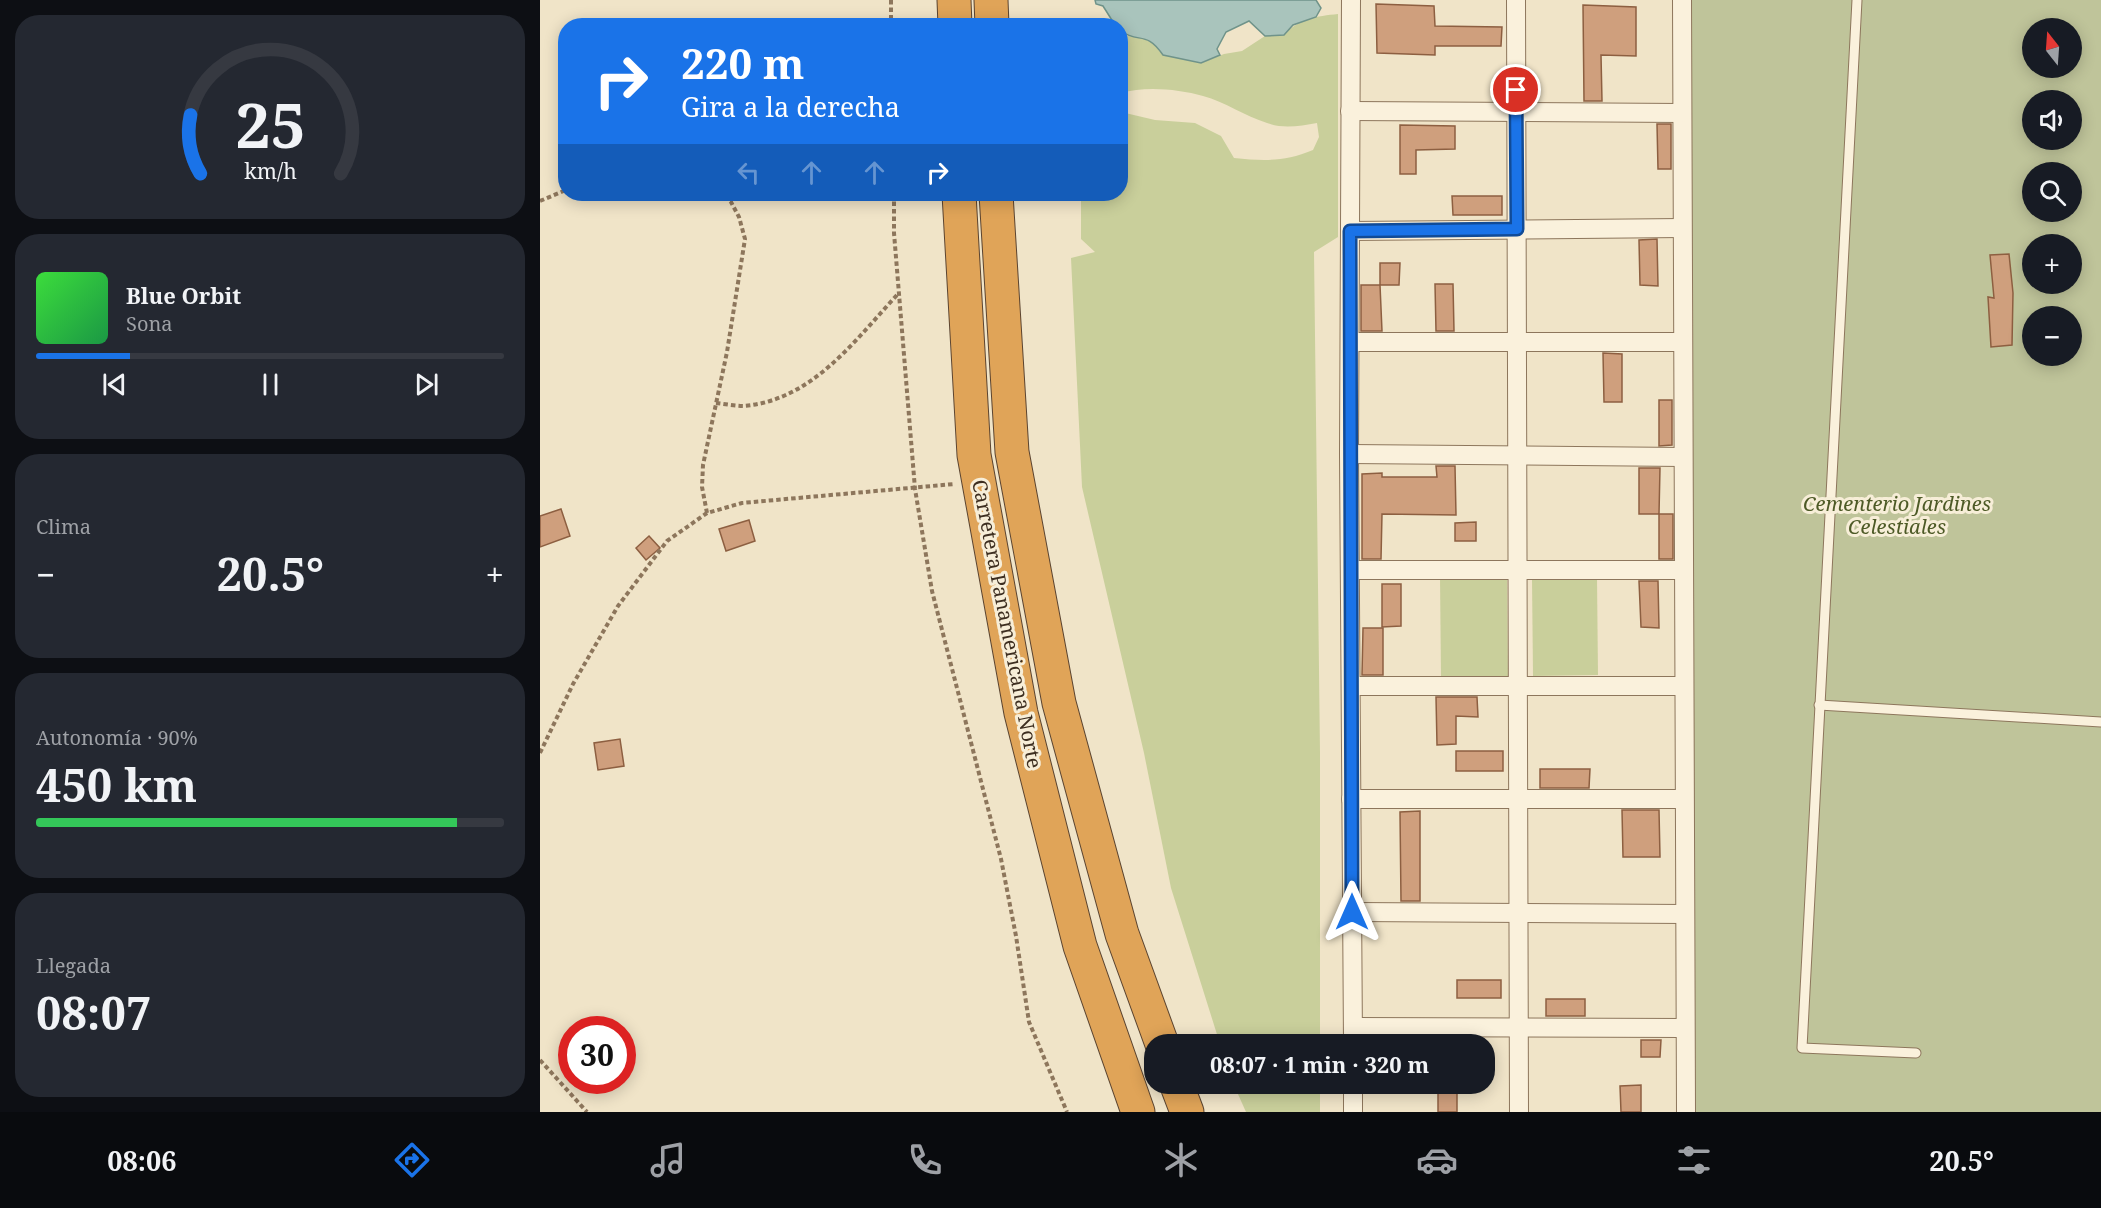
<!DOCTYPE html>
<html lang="es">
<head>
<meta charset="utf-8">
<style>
  body { margin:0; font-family:"Noto Serif",serif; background:#242831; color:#f1f3f6; height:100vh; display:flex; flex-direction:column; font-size:22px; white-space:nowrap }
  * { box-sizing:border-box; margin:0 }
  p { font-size:20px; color:#9ea1a6 }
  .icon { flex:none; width:33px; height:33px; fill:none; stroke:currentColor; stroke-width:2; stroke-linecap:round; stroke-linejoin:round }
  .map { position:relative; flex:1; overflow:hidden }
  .sheet { display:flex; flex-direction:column; gap:15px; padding:15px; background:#0d0f14; width:540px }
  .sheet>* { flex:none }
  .guide { position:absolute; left:18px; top:18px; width:570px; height:183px; border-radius:24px; box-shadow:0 3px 15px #0003; background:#1a73e8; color:#fff; overflow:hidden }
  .needle { width:39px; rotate:343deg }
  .buttons { position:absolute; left:1482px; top:18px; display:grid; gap:12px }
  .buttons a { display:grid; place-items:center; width:60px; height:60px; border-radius:50%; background:#171b24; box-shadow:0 3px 15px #0003; font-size:30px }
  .speed { position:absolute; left:18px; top:1016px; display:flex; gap:12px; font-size:30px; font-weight:700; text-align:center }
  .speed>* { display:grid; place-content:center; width:78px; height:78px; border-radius:50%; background:#171b24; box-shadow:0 3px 15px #0003; line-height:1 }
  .speed .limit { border:9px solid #d22; background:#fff; color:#111 }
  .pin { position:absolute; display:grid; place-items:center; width:51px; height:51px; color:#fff; margin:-26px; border:3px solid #fff; border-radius:50%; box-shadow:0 2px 6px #0007 }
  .me { position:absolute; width:66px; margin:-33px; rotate:0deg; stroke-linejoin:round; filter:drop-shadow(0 0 4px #0008) }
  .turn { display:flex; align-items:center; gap:21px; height:126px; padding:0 24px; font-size:27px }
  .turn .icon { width:78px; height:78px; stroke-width:2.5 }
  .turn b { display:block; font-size:42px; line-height:51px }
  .lanes { display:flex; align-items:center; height:57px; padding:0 24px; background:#0003; justify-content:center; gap:30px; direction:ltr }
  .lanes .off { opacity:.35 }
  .big { font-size:45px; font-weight:700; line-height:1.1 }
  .sheet .tile { flex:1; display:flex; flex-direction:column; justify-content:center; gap:9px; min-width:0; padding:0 21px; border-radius:24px; background:#242831 }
  .sheet .dial { align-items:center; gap:0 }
  .dial svg { height:156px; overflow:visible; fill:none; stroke:#363941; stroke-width:7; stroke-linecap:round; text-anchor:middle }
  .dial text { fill:#f1f3f6; stroke:none }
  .song { display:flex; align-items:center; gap:18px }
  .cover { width:72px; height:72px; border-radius:9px; background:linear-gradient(135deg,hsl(120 70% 55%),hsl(140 70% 35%)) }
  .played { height:6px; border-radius:3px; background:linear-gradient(90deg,#1a73e8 20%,#363941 20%) }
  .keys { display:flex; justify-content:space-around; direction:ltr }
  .heat { display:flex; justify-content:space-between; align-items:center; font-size:33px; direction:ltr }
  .charge { height:9px; border-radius:4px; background:linear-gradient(90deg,#34c759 90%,#363941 0) }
  .trip { position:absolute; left:604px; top:1034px; width:351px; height:60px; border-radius:24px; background:#171b24; box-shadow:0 3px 15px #0003; font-weight:700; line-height:60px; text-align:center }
  .menu { display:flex; height:96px; justify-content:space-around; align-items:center; background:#090b0e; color:#9ea1a6 }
  .menu .icon { width:42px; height:42px }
  .menu .current { color:#1a73e8 }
  .menu b { font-size:27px; color:#f1f3f6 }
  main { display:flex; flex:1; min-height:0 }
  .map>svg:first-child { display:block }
</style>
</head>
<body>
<main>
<section class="sheet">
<div class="tile dial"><svg viewBox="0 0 100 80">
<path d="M14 69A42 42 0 1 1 86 69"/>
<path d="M14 69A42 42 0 0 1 9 39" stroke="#1a73e8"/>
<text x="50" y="56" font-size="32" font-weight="700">25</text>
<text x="50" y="72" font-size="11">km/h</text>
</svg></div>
<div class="tile">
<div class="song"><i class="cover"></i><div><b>Blue Orbit</b><p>Sona</p></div></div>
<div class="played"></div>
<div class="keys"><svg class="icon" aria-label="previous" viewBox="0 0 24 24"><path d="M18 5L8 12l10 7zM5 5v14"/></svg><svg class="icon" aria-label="pause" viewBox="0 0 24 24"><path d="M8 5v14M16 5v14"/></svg><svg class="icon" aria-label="next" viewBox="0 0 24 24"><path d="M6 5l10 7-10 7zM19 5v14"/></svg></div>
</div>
<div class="tile"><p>Clima</p>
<div class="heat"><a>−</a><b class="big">20.5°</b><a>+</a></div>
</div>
<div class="tile"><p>Autonomía · 90%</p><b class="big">450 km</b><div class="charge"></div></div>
<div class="tile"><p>Llegada</p><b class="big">08:07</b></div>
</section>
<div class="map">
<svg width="1561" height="1112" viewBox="0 0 1561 1112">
  <rect width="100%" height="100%" fill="#f0e4c8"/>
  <!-- green -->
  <g fill="#c9cf9b">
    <path d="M798,14V237L774,252L780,753V1044H680L631,888L604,753L542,487L531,258L555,252L541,239V194H580L581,112L615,120L655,123L681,136L694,158C724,161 744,162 773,150L779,137L777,123C760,126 743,129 727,123C705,116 685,102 663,96C638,89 605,86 581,93V31L588,36L606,38L613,42L623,55L661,63L684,54L702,51L725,36L744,35C758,19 777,16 798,14Z"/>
    <path d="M900,577H967L968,677L901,678Z"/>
    <path d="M1057,577L1058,675L993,676L992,579Z"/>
    <path d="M693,1083H780V1112H706Z"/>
  </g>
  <!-- cemetery -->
  <path fill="#bfc49a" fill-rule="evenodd" d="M1150,0H1561V1112H1154ZM1492,28H1532V68H1492ZM1492,100H1532V140H1492ZM1492,172H1532V212H1492ZM1492,244H1532V284H1492ZM1492,316H1532V356H1492Z"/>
  <!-- water -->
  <path fill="#a9c4bc" stroke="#6f938a" stroke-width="1.5" d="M555,0H776L781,8L776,17L753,25L744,35L725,36L709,21L686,32L677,49L680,55L661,63L623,55C606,30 599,44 581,31L580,26L575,25L563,6L556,4Z"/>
  <!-- building -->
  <g fill="#cf9f7d" stroke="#8d5f41" stroke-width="1.5">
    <path d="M836,4L894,6L895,26L962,27L961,46H895V55L837,53Z"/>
    <path d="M1043,5L1096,7V56L1061,55L1062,101H1044Z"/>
    <path d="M1117,124H1131V169H1118Z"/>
    <path d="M860,125L915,126V149L876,150V174H860Z"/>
    <path d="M912,196H962V215H913Z"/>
    <path d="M1117,239L1118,286L1100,285L1099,240Z"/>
    <path d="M1469,254L1473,293L1472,345L1451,347L1448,297L1454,298L1450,255Z"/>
    <path d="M840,263H860L859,285H840Z"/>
    <path d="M895,284H913L914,331H896Z"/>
    <path d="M821,285H840L842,331H821Z"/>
    <path d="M1063,353L1082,354V402H1064Z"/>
    <path d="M1119,400H1132V445L1119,446Z"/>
    <path d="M896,466H915L916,515L842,514L841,559H822V474L842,473V477H897Z"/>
    <path d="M1099,468H1120L1119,514H1099Z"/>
    <path d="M21,509L30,536L0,547V516Z"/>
    <rect x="1119" y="514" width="14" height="45"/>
    <path d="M209,520L215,541L186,551L179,529Z"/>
    <path d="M936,522V541H915V523Z"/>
    <path d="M109,536L120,548L106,560L96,548Z"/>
    <path d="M1099,581H1118L1119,628L1101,627Z"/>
    <path d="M842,584H861V626L842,627Z"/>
    <path d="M823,628H843V675H822Z"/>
    <path d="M896,697H937L938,717L916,716V744L897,745Z"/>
    <path d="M80,739L84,766L58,770L54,743Z"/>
    <rect x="916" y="751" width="47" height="20"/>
    <path d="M1000,769H1050L1049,788H1000Z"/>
    <path d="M1082,810H1119L1120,857H1083Z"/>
    <path d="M880,811V901H861L860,812Z"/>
    <rect x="917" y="980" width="44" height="18"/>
    <rect x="1006" y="999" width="39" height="17"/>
    <path d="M1101,1040H1121L1120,1057H1101Z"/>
    <rect x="898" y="1085" width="19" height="27"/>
    <path d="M1101,1085V1112H1081L1080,1086Z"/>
  </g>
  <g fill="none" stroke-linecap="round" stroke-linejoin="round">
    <!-- lane casing -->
    <g stroke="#8d765c" stroke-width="11">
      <g id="lane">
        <path d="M1317,0L1262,1048L1376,1053"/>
        <path d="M1279,705L1561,722"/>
      </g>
    </g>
    <!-- street casing -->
    <g stroke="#8d765c" stroke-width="20">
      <g id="street">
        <path d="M811,0L809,454L813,1044"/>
        <path d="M976,0L979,1112"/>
        <path d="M1142,0L1146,1112"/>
        <path d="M810,111L1142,113"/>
        <path d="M810,231L1142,228"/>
        <path d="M810,342H1142"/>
        <path d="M809,454L1143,457"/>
        <path d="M810,570H1143"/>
        <path d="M811,686H1144"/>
        <path d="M811,799H1144"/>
        <path d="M812,912L1145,914"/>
        <path d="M813,1027L1145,1028"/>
        <path d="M813,1083V1112"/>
      </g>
    </g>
    <!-- highway casing -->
    <g stroke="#5b4430" stroke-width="35">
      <g id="highway">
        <path d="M414,0L415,26"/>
        <path d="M451,0L452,26"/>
        <path d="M419,194L434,455L481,713L540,946L598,1112"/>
        <path d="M456,194L472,452L519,703L582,934L622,1044"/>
        <path d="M636,1083L647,1112"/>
      </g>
    </g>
    <!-- path -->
    <g stroke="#8d765c" stroke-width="4" stroke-dasharray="4.5 3" stroke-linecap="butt">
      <path d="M351,0V26"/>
      <path d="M354,194V233L375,489L392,591L461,859L476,936L489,1022L527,1112"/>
      <path d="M0,201L26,190"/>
      <path d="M176,403C185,404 195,406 204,406C273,400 315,340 358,294"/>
      <path d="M167,513L162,487L163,465L187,352L205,239L199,217L191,202L180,194"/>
      <path d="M0,753L33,684L78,606L127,541L167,513L202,503L414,484"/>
      <path d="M0,1060L47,1112"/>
    </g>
    <!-- lane -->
    <use href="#lane" stroke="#faf1dc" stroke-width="9"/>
    <!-- street -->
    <use href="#street" stroke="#faf1dc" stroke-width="18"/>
    <!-- highway -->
    <use href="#highway" stroke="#e0a458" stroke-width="33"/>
  </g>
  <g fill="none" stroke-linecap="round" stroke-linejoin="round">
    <!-- route casing -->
    <g stroke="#114b97" stroke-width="15">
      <path id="route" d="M812,912L810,231L977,229L976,90"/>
    </g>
    <!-- route -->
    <use href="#route" stroke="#1a73e8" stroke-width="10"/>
  </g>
  <g text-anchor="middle" stroke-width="6" stroke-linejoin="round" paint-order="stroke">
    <!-- park labels -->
    <g font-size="20" font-style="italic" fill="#4d5a26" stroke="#f7eed8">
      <text x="1357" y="511">Cementerio Jardines<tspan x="1357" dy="23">Celestiales</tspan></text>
    </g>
    <!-- street labels -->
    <g font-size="20" fill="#3d2e20" stroke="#f7eed8">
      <text transform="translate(467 624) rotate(79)" y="7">Carretera Panamericana Norte</text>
    </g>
  </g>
</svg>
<div class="buttons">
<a><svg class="needle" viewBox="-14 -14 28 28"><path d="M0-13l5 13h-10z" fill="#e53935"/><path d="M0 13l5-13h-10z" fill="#9ea1a6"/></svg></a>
<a><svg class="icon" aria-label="sound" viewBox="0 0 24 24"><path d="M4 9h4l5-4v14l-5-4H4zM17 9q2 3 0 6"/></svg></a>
<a><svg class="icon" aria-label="search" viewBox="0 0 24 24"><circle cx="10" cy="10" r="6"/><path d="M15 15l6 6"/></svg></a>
<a>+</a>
<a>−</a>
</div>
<div class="speed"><div class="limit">30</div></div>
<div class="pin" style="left:976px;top:90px;background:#d93025"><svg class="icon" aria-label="arrive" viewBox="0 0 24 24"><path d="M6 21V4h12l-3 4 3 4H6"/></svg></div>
<svg class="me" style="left:812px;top:912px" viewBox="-20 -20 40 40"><path d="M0-17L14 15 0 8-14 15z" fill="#1a73e8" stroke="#fff" stroke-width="4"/></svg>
<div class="trip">08:07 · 1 min · 320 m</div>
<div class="guide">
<div class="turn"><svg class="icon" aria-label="right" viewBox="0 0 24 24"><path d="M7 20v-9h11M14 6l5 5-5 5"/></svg><div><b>220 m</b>Gira a la derecha</div></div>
<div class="lanes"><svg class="icon off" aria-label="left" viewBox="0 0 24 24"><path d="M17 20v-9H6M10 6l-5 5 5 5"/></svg><svg class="icon off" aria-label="ahead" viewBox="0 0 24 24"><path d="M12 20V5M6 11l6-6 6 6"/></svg><svg class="icon off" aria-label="ahead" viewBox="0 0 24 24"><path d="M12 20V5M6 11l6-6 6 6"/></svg><svg class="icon" aria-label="right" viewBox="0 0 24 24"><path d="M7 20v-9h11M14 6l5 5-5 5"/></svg></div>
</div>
</div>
</main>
<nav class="menu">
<b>08:06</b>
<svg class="icon current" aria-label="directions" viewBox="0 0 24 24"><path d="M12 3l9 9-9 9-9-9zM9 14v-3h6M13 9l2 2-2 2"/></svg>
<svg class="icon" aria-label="music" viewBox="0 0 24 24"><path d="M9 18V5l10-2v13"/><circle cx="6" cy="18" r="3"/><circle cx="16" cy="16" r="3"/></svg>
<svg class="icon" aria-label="phone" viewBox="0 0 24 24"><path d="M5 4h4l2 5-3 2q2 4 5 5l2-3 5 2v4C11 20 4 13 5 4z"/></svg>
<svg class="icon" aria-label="climate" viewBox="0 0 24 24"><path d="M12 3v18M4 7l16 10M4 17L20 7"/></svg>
<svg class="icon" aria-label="car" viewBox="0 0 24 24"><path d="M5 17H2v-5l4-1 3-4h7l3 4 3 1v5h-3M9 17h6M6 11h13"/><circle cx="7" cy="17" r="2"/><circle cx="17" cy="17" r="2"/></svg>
<svg class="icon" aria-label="filters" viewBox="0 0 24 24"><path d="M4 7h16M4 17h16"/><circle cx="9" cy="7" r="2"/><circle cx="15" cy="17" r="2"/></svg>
<b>20.5°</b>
</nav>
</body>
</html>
